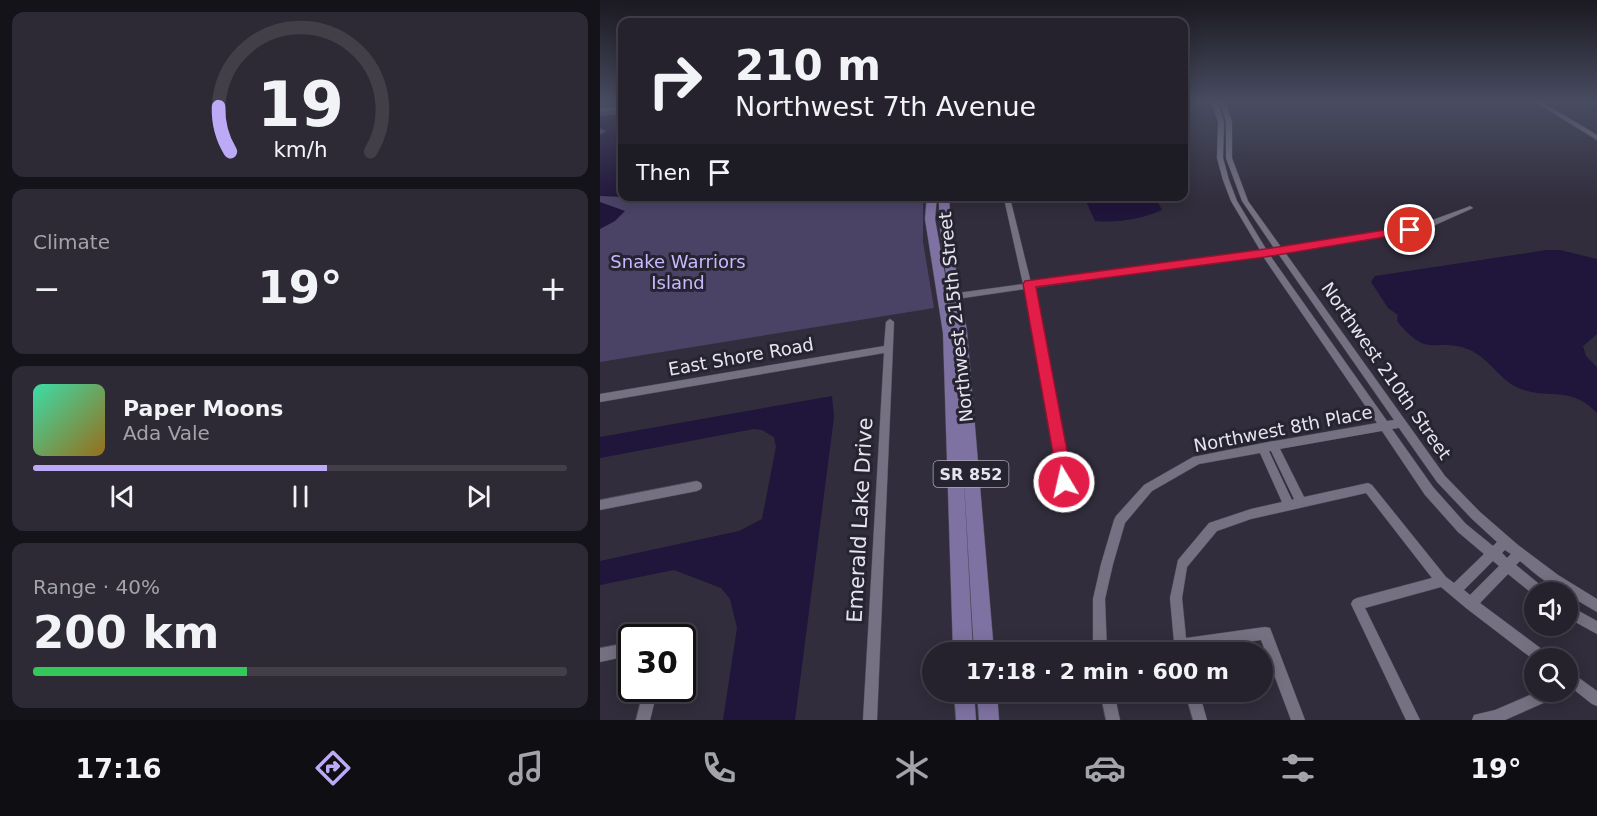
<!DOCTYPE html>
<html lang="en">
<head>
<meta charset="utf-8">
<style>
  body { margin:0; font-family:"DejaVu Sans",sans-serif; background:#2d2a35; color:#f1f3f6; height:100vh; display:flex; flex-direction:column; font-size:22px; white-space:nowrap }
  * { box-sizing:border-box; margin:0 }
  p { font-size:20px; color:#a3a4aa }
  .icon { flex:none; width:33px; height:33px; fill:none; stroke:currentColor; stroke-width:2; stroke-linecap:round; stroke-linejoin:round }
  .map { position:relative; flex:1; overflow:hidden }
  .sheet { display:flex; flex-direction:column; gap:12px; padding:12px; background:#141319; width:600px }
  .sheet>* { flex:none }
  .hud { position:absolute; left:18px; top:18px; width:570px; height:183px; border-radius:12px; box-shadow:0 3px 15px #0003,0 0 0 2px #423f49; background:#25222d; color:#f1f3f6; overflow:hidden }
  .fabs { position:absolute; left:924px; top:582px; display:grid; gap:12px }
  .fabs a { display:grid; place-items:center; width:54px; height:54px; border-radius:50%; background:#25222d; box-shadow:0 3px 15px #0003,0 0 0 2px #423f49; font-size:30px }
  .speed { position:absolute; left:18px; top:624px; display:flex; gap:12px; font-size:30px; font-weight:700; text-align:center }
  .speed>* { display:grid; place-content:center; width:78px; height:78px; border-radius:50%; background:#25222d; box-shadow:0 3px 15px #0003,0 0 0 2px #423f49; line-height:1 }
  .speed .limit { border:3px solid #111; border-radius:9px; background:#fff; color:#111 }
  .pin { position:absolute; display:grid; place-items:center; width:51px; height:51px; color:#fff; margin:-26px; border:3px solid #fff; border-radius:50%; box-shadow:0 2px 6px #0007 }
  .me { position:absolute; width:66px; margin:-33px; rotate:351deg; stroke-linejoin:round; filter:drop-shadow(0 0 4px #0008) }
  .turn { display:flex; align-items:center; gap:21px; height:126px; padding:0 18px; font-size:27px }
  .turn .icon { width:78px; height:78px; stroke-width:2.5 }
  .turn b { display:block; font-size:42px; line-height:51px }
  .then { display:flex; align-items:center; height:57px; padding:0 18px; background:#0003; gap:12px; font-size:22px }
  .big { font-size:45px; font-weight:700; line-height:1.1 }
  .sheet .card { flex:1; display:flex; flex-direction:column; justify-content:center; gap:9px; min-width:0; padding:0 21px; border-radius:12px; background:#2d2a35 }
  .sheet .dial { align-items:center; gap:0 }
  .dial svg { height:156px; overflow:visible; fill:none; stroke:#423f49; stroke-width:7; stroke-linecap:round; text-anchor:middle }
  .dial text { fill:#f1f3f6; stroke:none }
  .song { display:flex; align-items:center; gap:18px }
  .cover { width:72px; height:72px; border-radius:9px; background:linear-gradient(135deg,hsl(160 70% 55%),hsl(40 70% 35%)) }
  .played { height:6px; border-radius:3px; background:linear-gradient(90deg,#bcaaf6 55%,#423f49 55%) }
  .keys { display:flex; justify-content:space-around; direction:ltr }
  .heat { display:flex; justify-content:space-between; align-items:center; font-size:33px; direction:ltr }
  .charge { height:9px; border-radius:4px; background:linear-gradient(90deg,#34c759 40%,#423f49 0) }
  .trip { position:absolute; left:322px; top:642px; width:351px; height:60px; border-radius:30px; background:#25222d; box-shadow:0 3px 15px #0003,0 0 0 2px #423f49; font-weight:700; line-height:60px; text-align:center }
  .tabs { display:flex; height:96px; justify-content:space-around; align-items:center; background:#0f0e12; color:#a3a4aa }
  .tabs .icon { width:42px; height:42px }
  .tabs .current { color:#bcaaf6 }
  .tabs b { font-size:27px; color:#f1f3f6 }
  main { display:flex; flex:1; min-height:0 }
  .map>svg:first-child { display:block }
</style>
</head>
<body>
<main>
<section class="sheet">
<div class="card dial"><svg viewBox="0 0 100 80">
<path d="M14 69A42 42 0 1 1 86 69"/>
<path d="M14 69A42 42 0 0 1 8 46" stroke="#bcaaf6"/>
<text x="50" y="56" font-size="32" font-weight="700">19</text>
<text x="50" y="72" font-size="11">km/h</text>
</svg></div>
<div class="card"><p>Climate</p>
<div class="heat"><a>−</a><b class="big">19°</b><a>+</a></div>
</div>
<div class="card">
<div class="song"><i class="cover"></i><div><b>Paper Moons</b><p>Ada Vale</p></div></div>
<div class="played"></div>
<div class="keys"><svg class="icon" aria-label="previous" viewBox="0 0 24 24"><path d="M18 5L8 12l10 7zM5 5v14"/></svg><svg class="icon" aria-label="pause" viewBox="0 0 24 24"><path d="M8 5v14M16 5v14"/></svg><svg class="icon" aria-label="next" viewBox="0 0 24 24"><path d="M6 5l10 7-10 7zM19 5v14"/></svg></div>
</div>
<div class="card"><p>Range · 40%</p><b class="big">200 km</b><div class="charge"></div></div>
</section>
<div class="map">
<svg width="997" height="720" viewBox="0 0 997 720">
  <rect width="100%" height="100%" fill="#312d3c"/>
  <!-- green -->
  <path fill="#4b4366" d="M22,110V196L323,197V242L334,308L0,362V112Z"/>
  <!-- water -->
  <g fill="#20153a">
    <path d="M22,114L24,197L0,196V135L6,131L0,128V116Z"/>
    <path d="M484,197H555L562,210C541,219 519,223 495,221Z"/>
    <path d="M0,202L25,211L15,221L0,229Z"/>
    <path d="M947,250H960L997,259V334L983,346L986,356L997,367V413C970,385 951,400 921,389C901,382 890,359 870,350C835,336 829,361 797,321L798,315L788,308L771,282L775,276Z"/>
    <path d="M232,396L234,417L195,720H123L137,628L130,599L121,588L74,570L0,585V561L139,531L162,519L176,447L174,437L162,430L154,429L0,458V437Z"/>
  </g>
  <g fill="none" stroke-linecap="round" stroke-linejoin="round">
    <!-- street casing -->
    <g stroke="#4e4c58" stroke-width="1">
      <g id="street">
        <path d="M612,103H618L624,122L623,158L629,180L637,201L666,249L674,248L642,201L626,158V122L620,103H626L632,122V158L648,201L681,247L796,231L827,222L868,207L870,206L873,208L833,226L796,235L684,251L845,476L880,512L918,545L958,575L997,599V612L968,595V592C954,591 931,570 920,561L916,565L944,588L946,592H934V595L908,574L880,603L947,653L949,658H934V660L866,608L841,587L765,608L820,720H806L751,604L753,600L757,598L832,578L766,493L651,519L617,531L587,567L582,598L586,638L665,627L670,628L705,720H691L661,640L587,650V652H575L573,645L574,642L570,598L578,560L609,523L651,509L682,502L660,453L599,464L552,491L525,523L513,564L505,599L507,652H493V599L501,564L514,520L516,516L544,485L593,457L673,441H675L777,423L662,255L432,288L444,337L470,485L480,494L481,498L480,502L476,503L472,502L460,487L436,337L425,289L350,300L346,297L350,294L423,284L405,203L395,196H404L411,202L431,283L660,250L631,201L623,180L617,158L618,122ZM677,252L794,420L787,421L669,254ZM799,428L837,482L872,519L897,542L893,546L866,524L833,487L792,429ZM782,431L825,495L858,532L884,554L854,583L846,577L772,485L768,483L704,497L680,449ZM669,451H671L694,499L692,500ZM905,550L911,554L907,558L902,553ZM893,561L899,566L870,595L864,590Z"/>
        <path d="M937,103H944L997,135V140Z"/>
        <path d="M290,319L294,322L277,720H263L284,353L0,402V394L284,346L286,322Z"/>
        <path d="M97,481L101,483L102,486L101,489L97,491L0,510V500Z"/>
        <path d="M968,605L997,621V634L968,618Z"/>
        <path d="M32,642V655L0,662V648Z"/>
        <path d="M968,670L997,691V706L992,704L968,685Z"/>
        <path d="M44,688H58L50,720H36Z"/>
        <path d="M500,692H514L520,720H506Z"/>
        <path d="M585,692H599L607,720H593Z"/>
        <path d="M937,692H959L957,697L905,720H872L874,715L895,710Z"/>
      </g>
    </g>
    <!-- secondary casing -->
    <g stroke="#4e4c58" stroke-width="2">
      <path id="secondary" d="M22,106V110L0,112V108Z"/>
    </g>
    <!-- primary casing -->
    <g stroke="#4e4c58" stroke-width="1">
      <g id="primary">
        <path d="M327,196H337L335,219L353,320C348,279 338,239 339,196H349L352,247L367,331L394,652H374L362,446L373,652H353L343,333L325,219Z"/>
        <path d="M354,692H374L376,720H356Z"/>
        <path d="M377,692H397L399,720H379Z"/>
      </g>
    </g>
    <!-- street -->
    <use href="#street" fill="#757182" fill-rule="evenodd"/>
    <!-- secondary -->
    <use href="#secondary" fill="#757182" fill-rule="evenodd"/>
    <!-- primary -->
    <use href="#primary" fill="#7e72a2" fill-rule="evenodd"/>
  </g>
  <!-- sky -->
  <linearGradient id="sky" x2="0" y2="1"><stop stop-color="#1b1921"/><stop offset="0.5" stop-color="#484c61"/><stop offset="1" stop-color="#484c61" stop-opacity="0"/></linearGradient>
  <rect width="997" height="204" fill="url(#sky)"/>
  <!-- route -->
  <path fill="#e11d48" stroke="#92132f" stroke-width="1.5" d="M810,226L815,230L814,232L665,257L436,287L473,482L470,487L464,490L459,487L423,284L425,281L665,249Z"/>
  <g text-anchor="middle" stroke-width="6" stroke-linejoin="round" paint-order="stroke">
    <!-- shield labels -->
    <rect fill="#272432" stroke="#adaab6" stroke-width="1.5" x="333.5" y="461" width="75" height="26" rx="4.5"/>
    <g font-size="16" font-weight="bold" fill="#e6e4ee">
      <text x="371" y="480">SR 852</text>
    </g>
    <!-- park labels -->
    <g font-size="18" fill="#c8b8fe" stroke="#272432">
      <text x="78" y="268">Snake Warriors<tspan x="78" dy="21">Island</tspan></text>
    </g>
    <!-- street labels -->
    <g font-size="18" fill="#e6e4ee" stroke="#272432">
      <text transform="translate(356 317) rotate(-96)" y="6">Northwest 215th Street</text>
      <text transform="translate(141 357) rotate(-10)" y="6">East Shore Road</text>
      <text transform="translate(786 371) rotate(55)" y="6">Northwest 210th Street</text>
      <text transform="translate(683 429) rotate(-11)" y="6">Northwest 8th Place</text>
    </g>
    <!-- near-street labels -->
    <g font-size="21" fill="#e6e4ee" stroke="#272432">
      <text transform="translate(260 520) rotate(-87)" y="7">Emerald Lake Drive</text>
    </g>
  </g>
</svg>
<div class="fabs">
<a><svg class="icon" aria-label="sound" viewBox="0 0 24 24"><path d="M4 9h4l5-4v14l-5-4H4zM17 9q2 3 0 6"/></svg></a>
<a><svg class="icon" aria-label="search" viewBox="0 0 24 24"><circle cx="10" cy="10" r="6"/><path d="M15 15l6 6"/></svg></a>
</div>
<div class="speed"><div class="limit">30</div></div>
<div class="pin" style="left:810px;top:230px;background:#d93025"><svg class="icon" aria-label="arrive" viewBox="0 0 24 24"><path d="M6 21V4h12l-3 4 3 4H6"/></svg></div>
<svg class="me" style="left:464px;top:482px" viewBox="-20 -20 40 40"><circle r="17" fill="#e11d48" stroke="#fff" stroke-width="3"/><path d="M0-11L8 9 0 5-8 9z" fill="#fff"/></svg>
<div class="trip">17:18 · 2 min · 600 m</div>
<div class="hud">
<div class="turn"><svg class="icon" aria-label="right" viewBox="0 0 24 24"><path d="M7 20v-9h11M14 6l5 5-5 5"/></svg><div><b>210 m</b>Northwest 7th Avenue</div></div>
<div class="then">Then<svg class="icon" aria-label="arrive" viewBox="0 0 24 24"><path d="M6 21V4h12l-3 4 3 4H6"/></svg></div>
</div>
</div>
</main>
<nav class="tabs">
<b>17:16</b>
<svg class="icon current" aria-label="directions" viewBox="0 0 24 24"><path d="M12 3l9 9-9 9-9-9zM9 14v-3h6M13 9l2 2-2 2"/></svg>
<svg class="icon" aria-label="music" viewBox="0 0 24 24"><path d="M9 18V5l10-2v13"/><circle cx="6" cy="18" r="3"/><circle cx="16" cy="16" r="3"/></svg>
<svg class="icon" aria-label="phone" viewBox="0 0 24 24"><path d="M5 4h4l2 5-3 2q2 4 5 5l2-3 5 2v4C11 20 4 13 5 4z"/></svg>
<svg class="icon" aria-label="climate" viewBox="0 0 24 24"><path d="M12 3v18M4 7l16 10M4 17L20 7"/></svg>
<svg class="icon" aria-label="car" viewBox="0 0 24 24"><path d="M5 17H2v-5l4-1 3-4h7l3 4 3 1v5h-3M9 17h6M6 11h13"/><circle cx="7" cy="17" r="2"/><circle cx="17" cy="17" r="2"/></svg>
<svg class="icon" aria-label="filters" viewBox="0 0 24 24"><path d="M4 7h16M4 17h16"/><circle cx="9" cy="7" r="2"/><circle cx="15" cy="17" r="2"/></svg>
<b>19°</b>
</nav>
</body>
</html>
